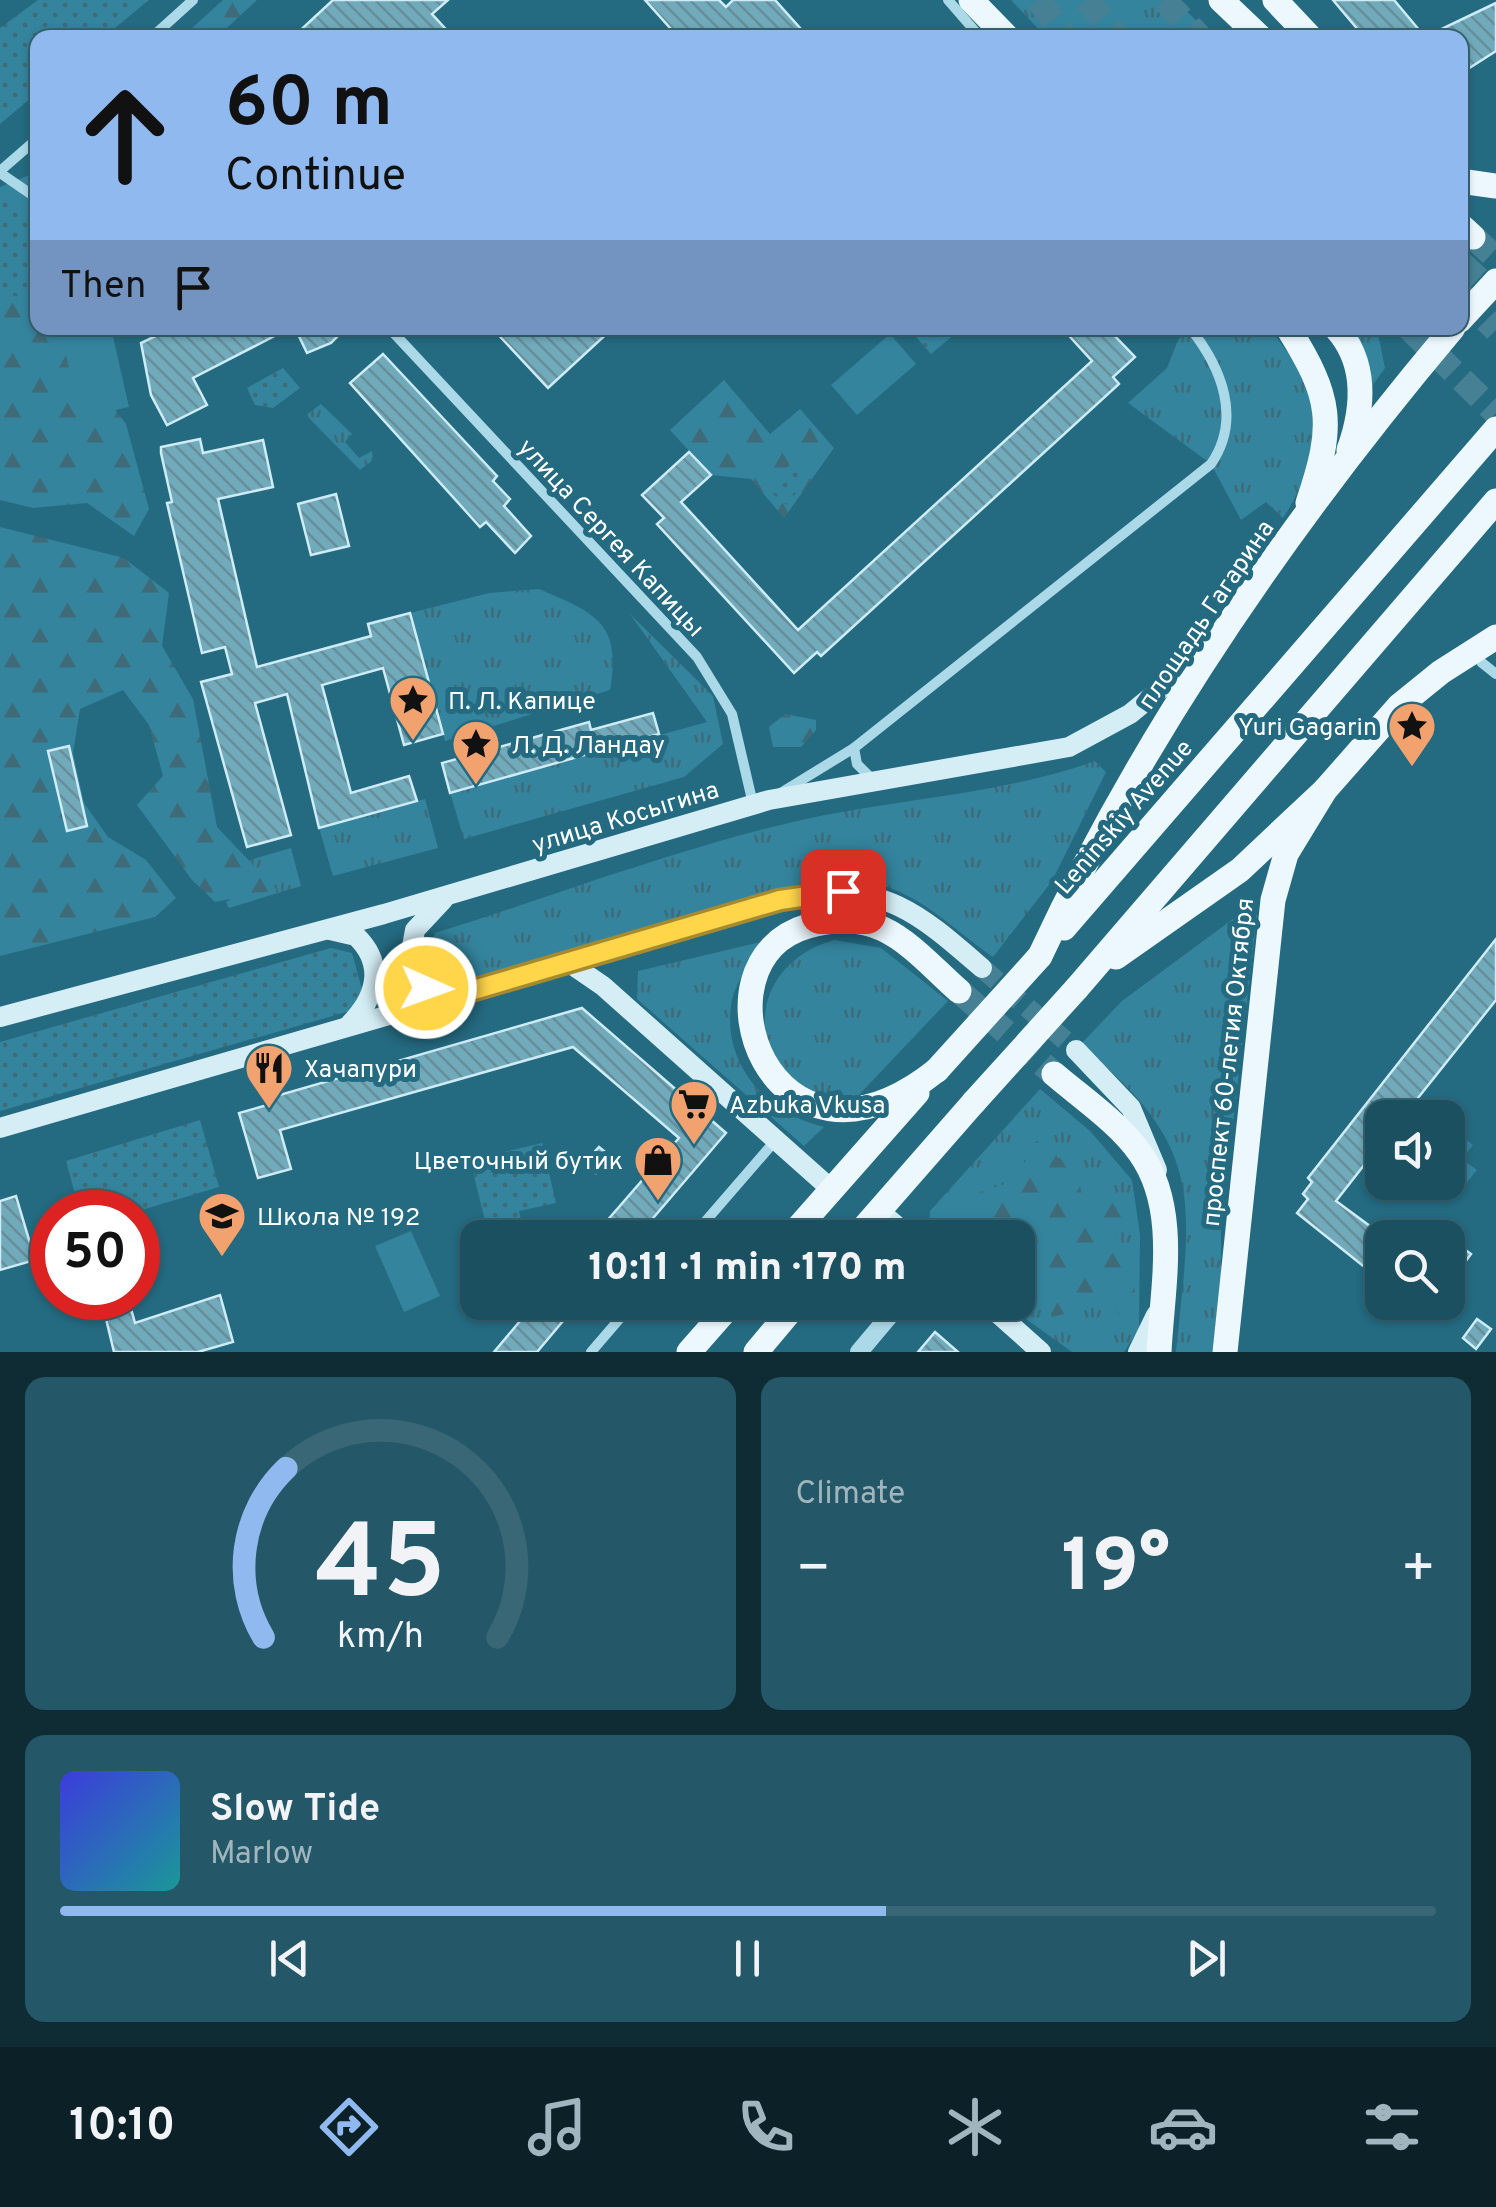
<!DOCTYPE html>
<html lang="en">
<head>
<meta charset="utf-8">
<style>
  body { margin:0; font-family:Overpass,sans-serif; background:#245767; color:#f1f3f6; height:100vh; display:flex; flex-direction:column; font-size:38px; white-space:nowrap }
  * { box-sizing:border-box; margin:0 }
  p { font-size:32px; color:#a0b5bd }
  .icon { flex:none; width:55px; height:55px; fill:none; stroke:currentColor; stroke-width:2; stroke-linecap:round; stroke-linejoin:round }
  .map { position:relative; height:1352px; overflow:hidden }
  .sheet { display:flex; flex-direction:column; gap:25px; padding:25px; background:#0f2c35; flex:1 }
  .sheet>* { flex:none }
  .top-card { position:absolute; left:30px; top:30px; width:1438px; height:305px; border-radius:20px; box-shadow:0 2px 8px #0004,0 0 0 2px #396776; background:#90b9f0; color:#111; overflow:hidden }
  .tools { position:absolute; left:1365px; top:1100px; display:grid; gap:20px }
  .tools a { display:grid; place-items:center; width:100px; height:100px; border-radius:20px; background:#1b5061; box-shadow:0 2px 8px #0004,0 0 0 2px #396776; font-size:50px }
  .speed { position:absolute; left:30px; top:1190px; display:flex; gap:20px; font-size:50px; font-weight:700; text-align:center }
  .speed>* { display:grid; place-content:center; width:130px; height:130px; border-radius:50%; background:#1b5061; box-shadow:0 2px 8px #0004,0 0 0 2px #396776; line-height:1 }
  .speed .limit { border:15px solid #d22; background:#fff; color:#111 }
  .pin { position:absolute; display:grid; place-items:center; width:85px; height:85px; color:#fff; margin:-42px; border-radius:20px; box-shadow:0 5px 15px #0006 }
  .me { position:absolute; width:110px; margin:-55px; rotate:92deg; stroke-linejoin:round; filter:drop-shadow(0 0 8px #0008) }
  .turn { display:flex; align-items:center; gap:35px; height:210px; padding:0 30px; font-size:45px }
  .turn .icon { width:130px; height:130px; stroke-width:2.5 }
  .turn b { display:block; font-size:70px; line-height:85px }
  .then { display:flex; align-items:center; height:95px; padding:0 30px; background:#0003; gap:20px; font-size:38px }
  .big { font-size:75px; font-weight:800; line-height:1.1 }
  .sheet .tile { flex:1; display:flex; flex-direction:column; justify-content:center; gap:15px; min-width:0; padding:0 35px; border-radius:20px; background:#245767 }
  .sheet .dial { align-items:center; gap:0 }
  .dial svg { height:260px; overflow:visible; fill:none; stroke:#396776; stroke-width:7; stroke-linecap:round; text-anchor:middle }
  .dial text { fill:#f1f3f6; stroke:none }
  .song { display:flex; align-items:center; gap:30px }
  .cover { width:120px; height:120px; border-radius:15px; background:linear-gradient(135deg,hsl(240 70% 55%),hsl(180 70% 35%)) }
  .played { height:10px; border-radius:5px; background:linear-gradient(90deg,#90b9f0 60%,#396776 60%) }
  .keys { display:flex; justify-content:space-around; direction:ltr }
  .heat { display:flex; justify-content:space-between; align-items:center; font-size:55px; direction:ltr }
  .sheet .tiles { flex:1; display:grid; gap:25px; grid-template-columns:1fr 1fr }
  .tile:last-child { grid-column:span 2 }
  .trip { position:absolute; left:460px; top:1220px; width:575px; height:100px; border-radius:20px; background:#1b5061; box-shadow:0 2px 8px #0004,0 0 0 2px #396776; font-weight:800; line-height:100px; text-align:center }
  .dock { display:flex; height:160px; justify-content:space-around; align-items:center; background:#0b2027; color:#a0b5bd }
  .dock .icon { width:70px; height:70px }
  .dock .on { color:#90b9f0 }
  .dock b { font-size:45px; color:#f1f3f6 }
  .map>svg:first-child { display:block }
</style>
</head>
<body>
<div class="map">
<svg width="1496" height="1352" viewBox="0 0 1496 1352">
  <defs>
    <pattern id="grass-tufts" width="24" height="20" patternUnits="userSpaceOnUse" patternTransform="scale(2.5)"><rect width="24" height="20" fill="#34849d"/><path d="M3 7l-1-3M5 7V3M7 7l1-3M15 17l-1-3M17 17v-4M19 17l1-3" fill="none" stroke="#3f6b79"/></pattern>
    <pattern id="forest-firs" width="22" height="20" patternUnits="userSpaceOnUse" patternTransform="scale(2.5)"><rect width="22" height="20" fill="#34849d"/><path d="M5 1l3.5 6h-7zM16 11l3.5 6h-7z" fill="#3f6b79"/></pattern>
    <pattern id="park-dots" width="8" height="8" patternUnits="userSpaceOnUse" patternTransform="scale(2.5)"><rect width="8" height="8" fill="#34849d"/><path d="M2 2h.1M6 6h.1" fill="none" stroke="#3f6b79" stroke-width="1.8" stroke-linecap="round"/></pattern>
    <pattern id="building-back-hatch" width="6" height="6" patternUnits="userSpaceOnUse" patternTransform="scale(2.5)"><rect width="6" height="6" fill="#71aabb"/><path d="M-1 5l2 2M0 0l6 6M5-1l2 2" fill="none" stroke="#668e9a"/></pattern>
  </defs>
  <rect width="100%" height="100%" fill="#246a81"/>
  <!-- grass -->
  <g fill="url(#grass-tufts)">
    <path d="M1011,0H1175L1213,37H1046Z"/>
    <path d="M1190,328H1269C1285,350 1309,376 1314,404C1321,443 1304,486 1283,518L1266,502L1241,520L1211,464L1128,403L1167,368L1178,340Z"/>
    <path d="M1354,328L1378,334L1385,368L1372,386Z"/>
    <path d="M321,404L352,434L345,442L359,458L372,451L373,460L360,470L306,415Z"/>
    <path d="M539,589C595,613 622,622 610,690L445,741L410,613L489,593Z"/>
    <path d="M630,614L713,696L723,744L684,777L464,839L450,793L707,722Z"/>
    <path d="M1095,761L1106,772L1052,881L993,957C927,909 904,875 817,879L446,987L433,978L429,948L435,933C554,896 675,849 797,821C895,799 1000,795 1095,761Z"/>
    <path d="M425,799L438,848L333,876L319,828Z"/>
    <path d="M291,848L301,886L229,908L226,902C245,891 251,882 250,860Z"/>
    <path d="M1241,913L1257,915L1221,1228V1280L1212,1352H1176C1191,1202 1208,1148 1080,1045L1122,1001Z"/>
    <path d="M769,940C755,957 737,978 732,1000C720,1063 767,1114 824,1127L804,1146L637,999L638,971Z"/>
    <path d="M834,940L881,948L948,1001L856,1098C748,1100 730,970 834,940Z"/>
    <path d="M1040,1089L1090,1131L1132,1180L1140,1235L1139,1329L1124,1352H1072L1004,1303L1018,1302V1238L934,1237L929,1230L930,1211Z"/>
  </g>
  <!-- forest -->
  <g fill="url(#forest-firs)">
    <path d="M223,0H257L217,37H182Z"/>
    <path d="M37,172L38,328H88L94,382L126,424L149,509L134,536L87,503L33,508L0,500V187Z"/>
    <path d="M724,380L770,434L800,409L834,448L784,518L751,479L711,475L670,430Z"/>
    <path d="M0,527L124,558L169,593L162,646L193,699L217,827L277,890L215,902L192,880L137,805L163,776L149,725L123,690L80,709L73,753L84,803L108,837L146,860L176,898L155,917L0,956Z"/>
    <path d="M785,714L816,720V730L801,747H773L769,727Z"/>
    <path d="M1050,1134L1057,1157L1075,1165L1084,1203L1095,1189L1127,1214L1116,1236L1131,1253L1137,1315L1126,1327L1105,1288L1099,1306L1052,1317L1038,1280L1018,1287V1238L964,1237V1197L1021,1179L1029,1145Z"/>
  </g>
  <!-- park -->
  <g fill="url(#park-dots)">
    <path d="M38,0H149L104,37L38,38L37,93L0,124V28Z"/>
    <path d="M0,188L37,218V295L0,297Z"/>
    <path d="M927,328H962L931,354L916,337Z"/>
    <path d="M283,368L300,388L273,408L255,405L247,388Z"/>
    <path d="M793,460L811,473L787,505L770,492Z"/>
    <path d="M331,948L352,953L363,993L350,1011L0,1111V1042Z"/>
    <path d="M200,1120L219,1187L135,1212H80L66,1161Z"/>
    <path d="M1463,1137L1473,1145L1462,1159L1477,1170L1459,1192L1446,1183L1448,1155Z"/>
    <path d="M542,1143L556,1203L519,1211L523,1229L489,1237L470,1160Z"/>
  </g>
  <!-- pitch -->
  <g fill="#34849d">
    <path d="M60,328H111L129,407L80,418Z"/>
    <path d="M890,334L916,364L857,415L831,385Z"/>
    <path d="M411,1231L440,1296L404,1312L375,1246Z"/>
  </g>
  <!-- building -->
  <g fill="url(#building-back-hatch)" stroke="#ceecf6" stroke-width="2.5">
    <path d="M333,0H448L432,14L454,38H292Z"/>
    <path d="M645,0H719L726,7L733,0H775L809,38H679Z"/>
    <path d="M1333,0H1394L1425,37L1496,3V51L1460,74V38H1365Z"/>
    <path d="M172,328H290L193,378L207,405L167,425L151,395L141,343Z"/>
    <path d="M295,328H346L331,343L307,353Z"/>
    <path d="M492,328H613L548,388Z"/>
    <path d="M1062,328H1107L1135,357L1113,377L1119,384L821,656L817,652L794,673L657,524L664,518L642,495L689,452L711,475L681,502L798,630L1092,361Z"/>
    <path d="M383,354L497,476L493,481L510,499L504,506L531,536L515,553L486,522L480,527L350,383Z"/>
    <path d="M200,439L203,453L263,440L273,487L218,499L257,667L371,636L368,624L410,613L443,734L404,745L383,668L322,685L351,793L409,776L417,801L319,828L287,694L255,703L291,835L247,847L201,682L232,674L225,647L202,653L167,503L172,502L161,453V447Z"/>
    <path d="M336,494L349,546L311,555L298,504Z"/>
    <path d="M653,713L659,734L450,793L442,763L589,722L591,730Z"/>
    <path d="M69,746L87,826L67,831L48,751Z"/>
    <path d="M1496,939V1000L1402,1118H1382V1142L1336,1201L1382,1235V1281L1297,1213L1308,1199L1303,1194L1312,1182L1308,1178Z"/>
    <path d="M582,1008L726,1133L636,1238H592L679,1138L573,1047L280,1130L291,1169L258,1178L239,1113L271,1104L269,1098Z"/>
    <path d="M599,1147L610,1156L596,1173L585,1162Z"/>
    <path d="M16,1196L35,1260L0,1270V1201Z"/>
    <path d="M1448,1237L1471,1254L1448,1285Z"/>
    <path d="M220,1295L233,1342L198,1352H114L101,1298H128L135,1323Z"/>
    <path d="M536,1302H579L537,1352H494Z"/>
    <path d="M1477,1319L1491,1329L1476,1349L1463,1338Z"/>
    <path d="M935,1332L958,1352H918Z"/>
  </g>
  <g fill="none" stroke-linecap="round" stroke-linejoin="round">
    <!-- secondary-tunnel -->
    <path stroke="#458094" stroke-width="20" stroke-dasharray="20 10" stroke-linecap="butt" d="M982,968L1076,1050"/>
    <!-- primary-tunnel -->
    <g stroke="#458094" stroke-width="25" stroke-dasharray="25 12" stroke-linecap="butt">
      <path d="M1038,0L1067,38"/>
      <path d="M1086,0L1119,38"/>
      <path d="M1164,0L1201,38"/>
      <path d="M1473,237L1496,258"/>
      <path d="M1460,262L1496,295"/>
      <path d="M1460,294L1496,330"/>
      <path d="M1409,328L1496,413"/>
      <path d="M959,991L1054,1074"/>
    </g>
    <!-- minor -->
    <g stroke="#abd9e7" stroke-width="10">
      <path d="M948,0L981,38"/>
      <path d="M151,38L193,0"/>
      <path d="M0,171L38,138"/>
      <path d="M0,173L38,199"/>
      <path d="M389,328L697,657L732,714L753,804"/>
      <path d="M1481,662L1496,674"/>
      <path d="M854,748L857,764L872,779"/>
      <path d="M779,794L854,748L1211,464C1242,419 1222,368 1190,328"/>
      <path d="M691,1238L775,1141"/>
      <path d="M591,1352L634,1302"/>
    </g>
    <!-- tertiary -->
    <path stroke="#abd9e7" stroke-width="18" d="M859,1352L901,1302"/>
    <!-- secondary -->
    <g stroke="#d5eef6" stroke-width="20">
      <path d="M443,900L415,930L409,963L425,988L454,994"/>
      <path d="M809,903L845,907L877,921"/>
      <path d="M330,930L356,936C386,965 376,998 349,1025"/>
      <path d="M568,962L603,986L831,1189"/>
      <path d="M0,1017L384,914L769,800L1069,747L1130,714L1202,655"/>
      <path d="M1076,1050L1131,1108L1157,1170"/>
      <path d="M0,1128L802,895C886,882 923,917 982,968"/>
      <path d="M879,1211L911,1238"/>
      <path d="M985,1302L1041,1352"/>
      <path d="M1138,1352L1156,1315"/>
    </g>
    <!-- primary -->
    <g stroke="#ecf8fd" stroke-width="25">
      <path d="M971,0L1008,38"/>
      <path d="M1221,0L1261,38"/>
      <path d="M1275,0L1311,38"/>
      <path d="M1460,181L1496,186"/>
      <path d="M1460,225L1473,237"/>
      <path d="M1460,320L1496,281"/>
      <path d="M1288,328C1332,398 1335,424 1308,503"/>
      <path d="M1336,328C1367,362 1364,408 1349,450"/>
      <path d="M1064,928L1496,429"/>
      <path d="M1040,956C1145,730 1293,518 1453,328"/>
      <path d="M1116,957L1240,870L1325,790L1399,706L1441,672L1496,637"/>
      <path d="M1077,988L1496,501"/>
      <path d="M937,1070C770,1203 686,961 808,926C832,919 860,918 883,929C911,942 936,971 959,991"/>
      <path d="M1054,1074C1082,1098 1119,1123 1140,1153C1180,1209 1162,1288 1159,1352"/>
      <path d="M789,1238L917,1093"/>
      <path d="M855,1238L974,1102"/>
      <path d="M689,1352L733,1302"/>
      <path d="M756,1352L798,1302"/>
      <path d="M1225,1352L1273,900L1286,854L1325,790"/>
    </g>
    <!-- primary-bridge -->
    <g stroke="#ecf8fd" stroke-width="25">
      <path d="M937,1070L1040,956"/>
      <path d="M974,1102L1077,988"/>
    </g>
  </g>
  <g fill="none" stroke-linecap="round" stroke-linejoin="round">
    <!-- route casing -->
    <g stroke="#a68a30" stroke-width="25">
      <path id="route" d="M426,988L460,994L780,900L843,891"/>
    </g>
    <!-- route -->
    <use href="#route" stroke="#ffd54a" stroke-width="18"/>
  </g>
  <!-- icons -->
  <defs>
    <g id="sight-pin" transform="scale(2.5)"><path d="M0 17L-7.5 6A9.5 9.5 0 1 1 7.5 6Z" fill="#f2a26e" stroke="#246a81"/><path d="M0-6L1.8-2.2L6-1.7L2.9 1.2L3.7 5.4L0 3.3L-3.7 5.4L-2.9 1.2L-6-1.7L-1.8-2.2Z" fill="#111"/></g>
    <g id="restaurant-pin" transform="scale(2.5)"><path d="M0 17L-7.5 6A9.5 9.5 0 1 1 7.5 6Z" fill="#f2a26e" stroke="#246a81"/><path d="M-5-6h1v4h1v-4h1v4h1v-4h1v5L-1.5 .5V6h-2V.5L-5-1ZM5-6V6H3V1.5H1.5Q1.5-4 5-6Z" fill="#111"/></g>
    <g id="supermarket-pin" transform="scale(2.5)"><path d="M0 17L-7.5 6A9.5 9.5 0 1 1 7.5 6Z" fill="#f2a26e" stroke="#246a81"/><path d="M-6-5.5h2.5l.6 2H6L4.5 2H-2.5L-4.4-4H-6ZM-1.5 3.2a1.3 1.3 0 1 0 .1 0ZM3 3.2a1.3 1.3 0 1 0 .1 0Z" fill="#111"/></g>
    <g id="shop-pin" transform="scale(2.5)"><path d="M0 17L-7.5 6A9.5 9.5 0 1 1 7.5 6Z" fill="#f2a26e" stroke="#246a81"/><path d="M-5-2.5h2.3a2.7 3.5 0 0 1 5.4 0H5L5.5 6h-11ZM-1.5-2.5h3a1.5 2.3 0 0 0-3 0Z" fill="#111"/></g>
    <g id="school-pin" transform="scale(2.5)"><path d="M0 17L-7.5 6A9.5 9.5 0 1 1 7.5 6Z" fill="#f2a26e" stroke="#246a81"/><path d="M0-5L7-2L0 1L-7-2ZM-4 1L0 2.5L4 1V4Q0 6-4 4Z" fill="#111"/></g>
  </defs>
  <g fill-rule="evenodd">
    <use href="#sight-pin" x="413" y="700"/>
    <use href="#sight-pin" x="1412" y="726"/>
    <use href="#sight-pin" x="476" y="744"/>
    <use href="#restaurant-pin" x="269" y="1068"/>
    <use href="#supermarket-pin" x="694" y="1104"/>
    <use href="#shop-pin" x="658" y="1160"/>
    <use href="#school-pin" x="222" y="1216"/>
  </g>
  <g text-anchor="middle" stroke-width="10" stroke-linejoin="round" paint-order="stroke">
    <!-- street labels -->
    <g font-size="25" fill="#fff" stroke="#246a81">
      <text transform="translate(612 537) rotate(47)" y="9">улица Сергея Капицы</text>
      <text transform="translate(1205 614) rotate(-56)" y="9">площадь Гагарина</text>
      <text transform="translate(625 816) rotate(-17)" y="9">улица Косыгина</text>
      <text transform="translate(1123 816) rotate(-49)" y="9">Leninskiy Avenue</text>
      <text transform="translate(1227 1062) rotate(-84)" y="9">проспект 60-летия Октября</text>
    </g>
    <!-- poi labels -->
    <g font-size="25" fill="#fff" stroke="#246a81" text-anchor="start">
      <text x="448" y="709">П. Л. Капице</text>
      <text x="1377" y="735" text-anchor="end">Yuri Gagarin</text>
      <text x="511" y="753">Л. Д. Ландау</text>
      <text x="304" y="1077">Хачапури</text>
      <text x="729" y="1113">Azbuka Vkusa</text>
      <text x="623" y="1169" text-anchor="end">Цветочный бутик</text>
      <text x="257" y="1225">Школа № 192</text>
    </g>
  </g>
</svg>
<div class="tools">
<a><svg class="icon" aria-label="sound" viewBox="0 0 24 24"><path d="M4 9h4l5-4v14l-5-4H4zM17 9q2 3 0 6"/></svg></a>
<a><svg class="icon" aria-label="search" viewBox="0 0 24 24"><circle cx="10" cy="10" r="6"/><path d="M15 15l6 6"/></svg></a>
</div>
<div class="speed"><div class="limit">50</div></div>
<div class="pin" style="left:843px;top:891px;background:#d93025"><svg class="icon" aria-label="arrive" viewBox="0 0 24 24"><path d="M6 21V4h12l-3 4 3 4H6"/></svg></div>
<svg class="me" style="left:426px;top:988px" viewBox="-20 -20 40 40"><circle r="17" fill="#ffd54a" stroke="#fff" stroke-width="3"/><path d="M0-11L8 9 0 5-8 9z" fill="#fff"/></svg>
<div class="trip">10:11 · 1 min · 170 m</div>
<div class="top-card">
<div class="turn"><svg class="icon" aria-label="ahead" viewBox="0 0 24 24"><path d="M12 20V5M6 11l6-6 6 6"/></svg><div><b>60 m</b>Continue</div></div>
<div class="then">Then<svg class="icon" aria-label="arrive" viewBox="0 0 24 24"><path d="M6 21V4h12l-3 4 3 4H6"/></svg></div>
</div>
</div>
<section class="sheet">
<div class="tiles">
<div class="tile dial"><svg viewBox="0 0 100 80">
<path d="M14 69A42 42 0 1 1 86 69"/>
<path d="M14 69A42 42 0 0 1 21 17" stroke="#90b9f0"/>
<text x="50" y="56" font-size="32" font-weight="700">45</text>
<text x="50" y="72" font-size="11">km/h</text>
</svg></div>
<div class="tile"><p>Climate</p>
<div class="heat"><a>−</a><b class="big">19°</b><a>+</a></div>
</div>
<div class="tile">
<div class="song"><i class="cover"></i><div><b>Slow Tide</b><p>Marlow</p></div></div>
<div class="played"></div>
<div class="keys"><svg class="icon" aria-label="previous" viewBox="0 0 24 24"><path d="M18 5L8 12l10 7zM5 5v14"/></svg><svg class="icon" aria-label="pause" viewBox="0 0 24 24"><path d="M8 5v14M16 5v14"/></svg><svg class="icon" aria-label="next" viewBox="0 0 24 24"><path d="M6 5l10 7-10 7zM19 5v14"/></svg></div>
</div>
</div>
</section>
<nav class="dock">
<b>10:10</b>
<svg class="icon on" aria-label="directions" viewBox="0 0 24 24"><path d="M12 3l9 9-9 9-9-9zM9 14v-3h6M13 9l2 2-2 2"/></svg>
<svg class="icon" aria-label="music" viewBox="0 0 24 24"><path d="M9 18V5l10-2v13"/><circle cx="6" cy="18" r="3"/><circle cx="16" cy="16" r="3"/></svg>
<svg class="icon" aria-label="phone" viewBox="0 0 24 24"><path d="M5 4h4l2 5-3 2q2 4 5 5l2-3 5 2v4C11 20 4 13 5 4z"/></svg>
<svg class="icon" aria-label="climate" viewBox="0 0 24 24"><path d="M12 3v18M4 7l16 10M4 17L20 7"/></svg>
<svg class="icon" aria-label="car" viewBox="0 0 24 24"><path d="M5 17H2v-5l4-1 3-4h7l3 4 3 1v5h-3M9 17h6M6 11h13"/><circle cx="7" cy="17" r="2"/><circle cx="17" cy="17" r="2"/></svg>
<svg class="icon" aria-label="filters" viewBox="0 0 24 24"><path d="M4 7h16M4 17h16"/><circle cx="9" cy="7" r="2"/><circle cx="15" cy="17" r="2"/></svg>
</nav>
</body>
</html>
